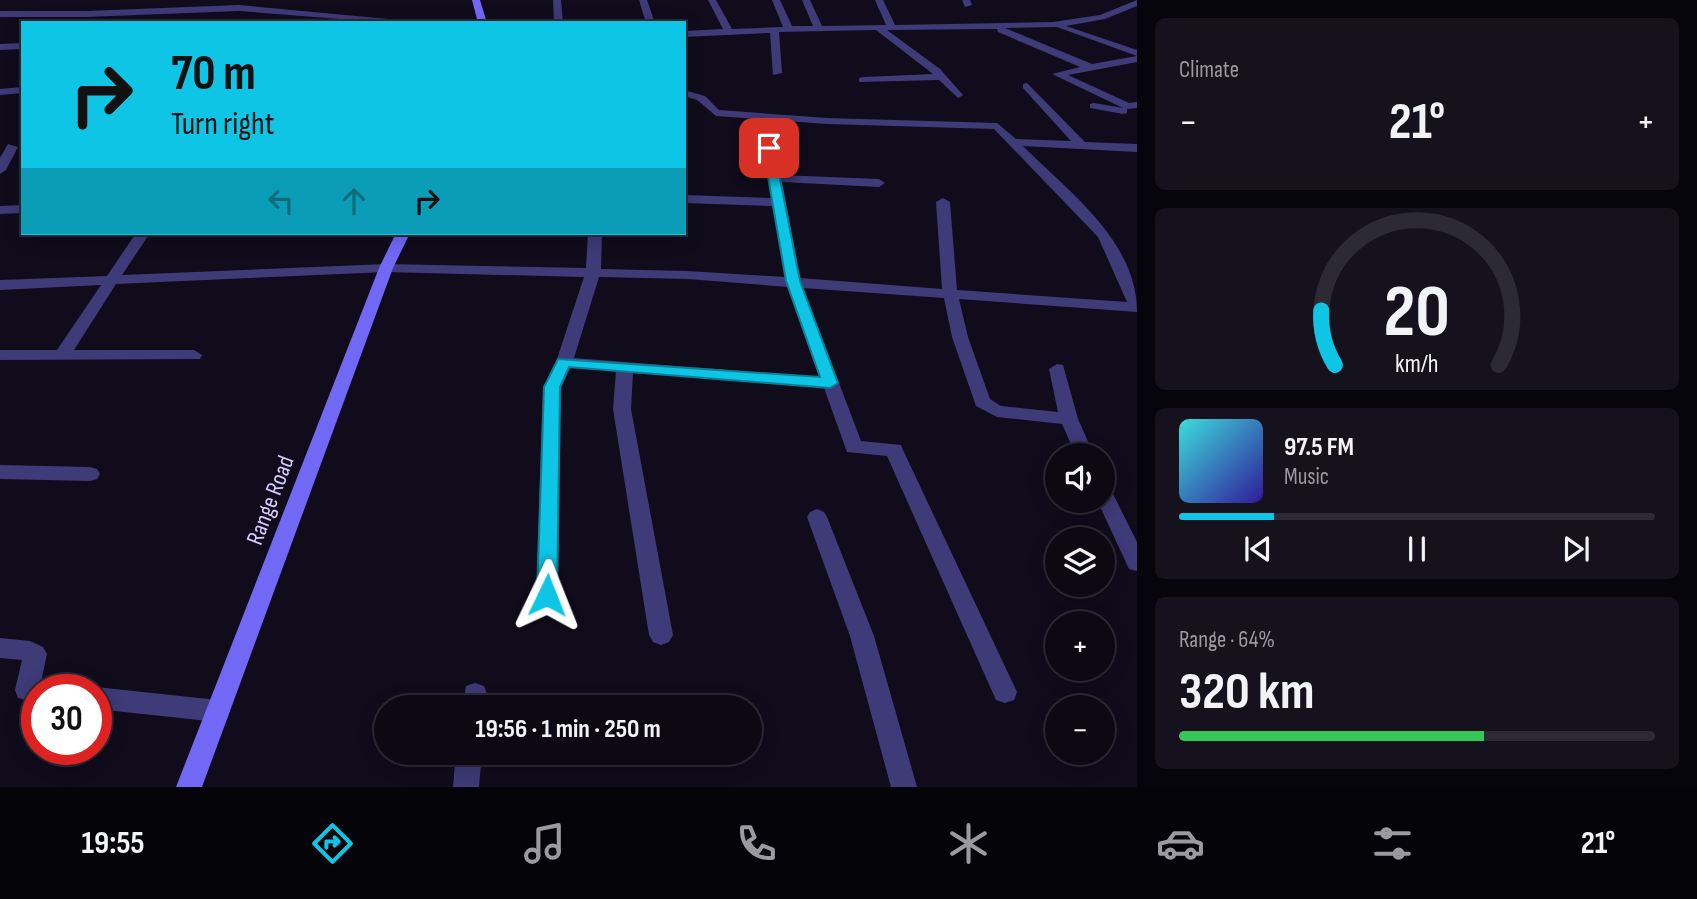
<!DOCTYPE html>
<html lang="en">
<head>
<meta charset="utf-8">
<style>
  body { margin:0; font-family:"Sofia Sans Condensed",sans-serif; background:#15121e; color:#f1f3f6; height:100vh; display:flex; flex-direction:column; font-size:26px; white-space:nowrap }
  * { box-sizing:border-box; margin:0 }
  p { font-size:23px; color:#9a9aa0 }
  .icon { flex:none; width:38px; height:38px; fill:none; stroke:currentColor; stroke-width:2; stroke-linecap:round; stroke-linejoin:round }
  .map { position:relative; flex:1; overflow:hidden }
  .drawer { display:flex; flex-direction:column; gap:18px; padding:18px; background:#07050c; width:560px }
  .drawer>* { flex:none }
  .banner { position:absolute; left:21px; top:21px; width:665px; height:214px; border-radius:0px; box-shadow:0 4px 18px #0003,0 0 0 2px #2c2a34; background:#0ec5e5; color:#111; overflow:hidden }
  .buttons { position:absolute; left:1045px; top:443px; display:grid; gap:14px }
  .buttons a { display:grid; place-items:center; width:70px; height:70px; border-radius:50%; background:#0c0915; box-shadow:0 4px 18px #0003,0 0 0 2px #2c2a34; font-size:35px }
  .speed { position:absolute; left:21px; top:674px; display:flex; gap:14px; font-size:35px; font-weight:700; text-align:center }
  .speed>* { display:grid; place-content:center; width:91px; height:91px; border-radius:50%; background:#0c0915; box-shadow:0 4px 18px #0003,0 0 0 2px #2c2a34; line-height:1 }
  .speed .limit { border:10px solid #d22; background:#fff; color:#111 }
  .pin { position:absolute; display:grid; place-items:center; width:60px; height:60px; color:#fff; margin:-30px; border-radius:14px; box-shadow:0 4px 10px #0006 }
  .me { position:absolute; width:77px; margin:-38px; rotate:2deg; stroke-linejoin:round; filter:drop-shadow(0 0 5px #0008) }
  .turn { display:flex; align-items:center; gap:24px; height:147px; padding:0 35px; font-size:32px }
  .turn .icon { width:91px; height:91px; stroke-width:2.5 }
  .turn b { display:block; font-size:49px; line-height:60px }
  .lanes { display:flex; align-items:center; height:66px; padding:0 35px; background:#0003; justify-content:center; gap:35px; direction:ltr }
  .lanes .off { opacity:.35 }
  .big { font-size:52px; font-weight:700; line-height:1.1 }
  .drawer .widget { flex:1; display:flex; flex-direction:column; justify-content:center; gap:10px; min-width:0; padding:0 24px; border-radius:10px; background:#15121e }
  .drawer .dial { align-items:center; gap:0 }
  .dial svg { height:182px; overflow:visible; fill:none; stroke:#2c2a34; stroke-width:7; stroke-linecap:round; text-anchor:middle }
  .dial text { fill:#f1f3f6; stroke:none }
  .song { display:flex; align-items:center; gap:21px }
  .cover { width:84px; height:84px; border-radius:10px; background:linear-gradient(135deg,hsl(180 70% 55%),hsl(250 70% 35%)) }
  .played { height:7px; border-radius:4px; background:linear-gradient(90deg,#0ec5e5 20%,#2c2a34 20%) }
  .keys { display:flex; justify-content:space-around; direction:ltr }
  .heat { display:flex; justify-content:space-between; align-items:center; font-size:38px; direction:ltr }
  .charge { height:10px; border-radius:5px; background:linear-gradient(90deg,#34c759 64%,#2c2a34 0) }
  .trip { position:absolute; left:374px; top:695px; width:388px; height:70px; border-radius:35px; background:#0c0915; box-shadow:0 4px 18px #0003,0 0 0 2px #2c2a34; font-weight:700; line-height:70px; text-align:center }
  .menu { display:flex; height:112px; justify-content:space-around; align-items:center; background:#050408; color:#9a9aa0 }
  .menu .icon { width:49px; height:49px }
  .menu .selected { color:#0ec5e5 }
  .menu b { font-size:32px; color:#f1f3f6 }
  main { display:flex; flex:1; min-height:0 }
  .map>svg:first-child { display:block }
</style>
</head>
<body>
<main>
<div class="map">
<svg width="1137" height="787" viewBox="0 0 1137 787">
  <rect width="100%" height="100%" fill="#100c1c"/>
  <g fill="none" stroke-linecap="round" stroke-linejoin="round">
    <!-- street -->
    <g fill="#3f3a78" fill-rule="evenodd">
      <path d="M553,0H561L563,23H554Z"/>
      <path d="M639,0H647L655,23H646Z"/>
      <path d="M708,0H716L732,29L783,27L772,0H780L792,26H813L802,0H810L822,26L886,25L875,0H883L895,25L1053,22L1100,15L1137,0V6L1105,19L1066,26L1137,50V56L1057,27L1005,28L1092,64L1137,56V62L1068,75L1129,103L1137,102V108L1127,109V113L1123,114L1090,108V104L1094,103L1123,108L1052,74L1080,67L998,32L997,29L887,30L940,69L963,95L958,98L939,80L859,82V78L863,77L933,74L876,30L779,32L782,73L773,75L770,33L684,37V31L723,29Z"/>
      <path d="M962,0H970L972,5L965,7Z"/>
      <path d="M239,5L431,23H390L239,11L86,17H0V11H86Z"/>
      <path d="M23,43V49L0,50V44Z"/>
      <path d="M1027,83L1085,142L1137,144V152L1023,146C1069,192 1137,241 1137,312L959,299L968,337L990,399L1001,406L1058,412L1049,369L1057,364L1063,365L1078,419L1094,455H1076L1062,424L997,417L976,406L952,337L944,298L803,288L861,441L901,445L903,450L1017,692L1014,700L1005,703L996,700L887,456L847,452L824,388L633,373L631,409L673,635L669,642L661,645L653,642L649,635L613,409L616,371L570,368L561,388L558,595L555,601L547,604L539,601L536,595L543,388L556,362L584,277L386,272L116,284L74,350H194L202,355L200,359L0,360V350H57L101,285L0,290V280L107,276L136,233H150L122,275L386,264L586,268L588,233H602L601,269L688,271L785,277L773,206L684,203V195L772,198L763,147L769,143L775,147L780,175L879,179L885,183L879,187L782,182L800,278L942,289L936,202L943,198L950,202L957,290L1127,302L1098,237L994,129L827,124L716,116L697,100L684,96V90L705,96L719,110L827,118L997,123L1016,139L1071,141L1023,88V84ZM599,277L688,279L788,287L820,377L574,358Z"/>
      <path d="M23,87V93L0,95V89Z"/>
      <path d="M8,144L18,147L6,170L0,174V158Z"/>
      <path d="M23,205V213L0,214V206Z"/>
      <path d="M0,465L90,467L97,469L100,474L97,479L90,481L0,479Z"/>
      <path d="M1102,484L1109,486L1137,542V571L1129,569L1097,500H1102Z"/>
      <path d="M817,509L824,512L827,517L874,636L917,787H891L850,636L807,517L810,512Z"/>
      <path d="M0,638L30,641L43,647L47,654L41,682L48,690H37V703L18,698L15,690L22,660L0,658Z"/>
      <path d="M475,683L484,686L487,694L486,707H462L466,686Z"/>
      <path d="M96,687L218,700L227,703L230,711L227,719L218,722L96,709V690H89Z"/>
      <path d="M456,752H482L479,787H453Z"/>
    </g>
    <!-- secondary -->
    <g fill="#7268f6" fill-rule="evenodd">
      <path d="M472,0H480L487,23H478Z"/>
      <path d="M396,233H410L393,268L202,787H176L379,268Z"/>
    </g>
  </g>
  <!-- route -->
  <path fill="#0ec5e5" stroke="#098095" stroke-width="2" d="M769,144L774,148L800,281L838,383L830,388L569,367L560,387L557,595L554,601L547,603L540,601L537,595L544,387L558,359L820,377L786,281L763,148Z"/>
  <g text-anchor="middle" stroke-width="7" stroke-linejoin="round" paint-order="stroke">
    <!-- street labels -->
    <g font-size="24" fill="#d3cbfc" stroke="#100c1c">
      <text transform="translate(270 500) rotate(-69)" y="8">Range Road</text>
    </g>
  </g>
</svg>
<div class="buttons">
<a><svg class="icon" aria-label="sound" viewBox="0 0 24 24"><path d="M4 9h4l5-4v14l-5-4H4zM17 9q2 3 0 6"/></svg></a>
<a><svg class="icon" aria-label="layers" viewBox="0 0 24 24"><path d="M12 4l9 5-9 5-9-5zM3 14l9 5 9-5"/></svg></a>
<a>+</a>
<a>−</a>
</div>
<div class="speed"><div class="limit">30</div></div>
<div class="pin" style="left:769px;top:148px;background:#d93025"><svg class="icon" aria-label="arrive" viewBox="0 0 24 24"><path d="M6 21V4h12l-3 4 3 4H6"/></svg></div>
<svg class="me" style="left:547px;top:595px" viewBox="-20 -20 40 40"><path d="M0-17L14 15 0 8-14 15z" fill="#0ec5e5" stroke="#fff" stroke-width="4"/></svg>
<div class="trip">19:56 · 1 min · 250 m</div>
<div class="banner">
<div class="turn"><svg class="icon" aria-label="right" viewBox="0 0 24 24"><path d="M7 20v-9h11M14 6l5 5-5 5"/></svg><div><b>70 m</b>Turn right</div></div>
<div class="lanes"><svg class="icon off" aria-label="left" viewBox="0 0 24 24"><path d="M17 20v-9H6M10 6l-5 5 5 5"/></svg><svg class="icon off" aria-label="ahead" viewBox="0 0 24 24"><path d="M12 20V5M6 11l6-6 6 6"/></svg><svg class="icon" aria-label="right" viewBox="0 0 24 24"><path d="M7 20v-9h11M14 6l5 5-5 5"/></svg></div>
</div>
</div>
<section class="drawer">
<div class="widget"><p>Climate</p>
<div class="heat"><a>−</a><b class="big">21°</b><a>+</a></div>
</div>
<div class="widget dial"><svg viewBox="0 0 100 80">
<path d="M14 69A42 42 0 1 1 86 69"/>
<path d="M14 69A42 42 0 0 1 8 45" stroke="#0ec5e5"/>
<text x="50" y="56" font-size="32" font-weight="700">20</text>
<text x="50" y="72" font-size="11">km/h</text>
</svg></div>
<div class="widget">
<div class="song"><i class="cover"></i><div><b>97.5 FM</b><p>Music</p></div></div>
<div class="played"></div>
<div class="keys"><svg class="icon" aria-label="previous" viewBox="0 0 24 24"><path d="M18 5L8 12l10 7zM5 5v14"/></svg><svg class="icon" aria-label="pause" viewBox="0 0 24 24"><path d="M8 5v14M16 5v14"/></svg><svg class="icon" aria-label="next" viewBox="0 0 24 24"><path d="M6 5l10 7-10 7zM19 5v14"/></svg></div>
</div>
<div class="widget"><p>Range · 64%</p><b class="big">320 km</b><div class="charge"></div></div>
</section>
</main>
<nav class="menu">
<b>19:55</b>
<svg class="icon selected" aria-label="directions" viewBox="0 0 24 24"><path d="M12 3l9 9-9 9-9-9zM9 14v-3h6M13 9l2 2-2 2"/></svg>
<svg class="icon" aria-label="music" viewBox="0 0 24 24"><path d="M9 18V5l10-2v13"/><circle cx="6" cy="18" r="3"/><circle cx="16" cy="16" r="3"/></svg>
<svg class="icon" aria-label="phone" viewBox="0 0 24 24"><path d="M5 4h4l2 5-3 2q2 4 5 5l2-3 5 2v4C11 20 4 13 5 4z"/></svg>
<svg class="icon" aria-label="climate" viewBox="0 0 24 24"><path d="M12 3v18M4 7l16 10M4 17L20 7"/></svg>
<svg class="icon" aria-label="car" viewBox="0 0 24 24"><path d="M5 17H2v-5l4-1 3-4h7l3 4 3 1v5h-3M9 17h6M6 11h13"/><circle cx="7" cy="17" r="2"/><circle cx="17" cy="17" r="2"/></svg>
<svg class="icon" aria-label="filters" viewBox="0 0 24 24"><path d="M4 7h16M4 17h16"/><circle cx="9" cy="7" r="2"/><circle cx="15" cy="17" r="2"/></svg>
<b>21°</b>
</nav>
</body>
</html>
